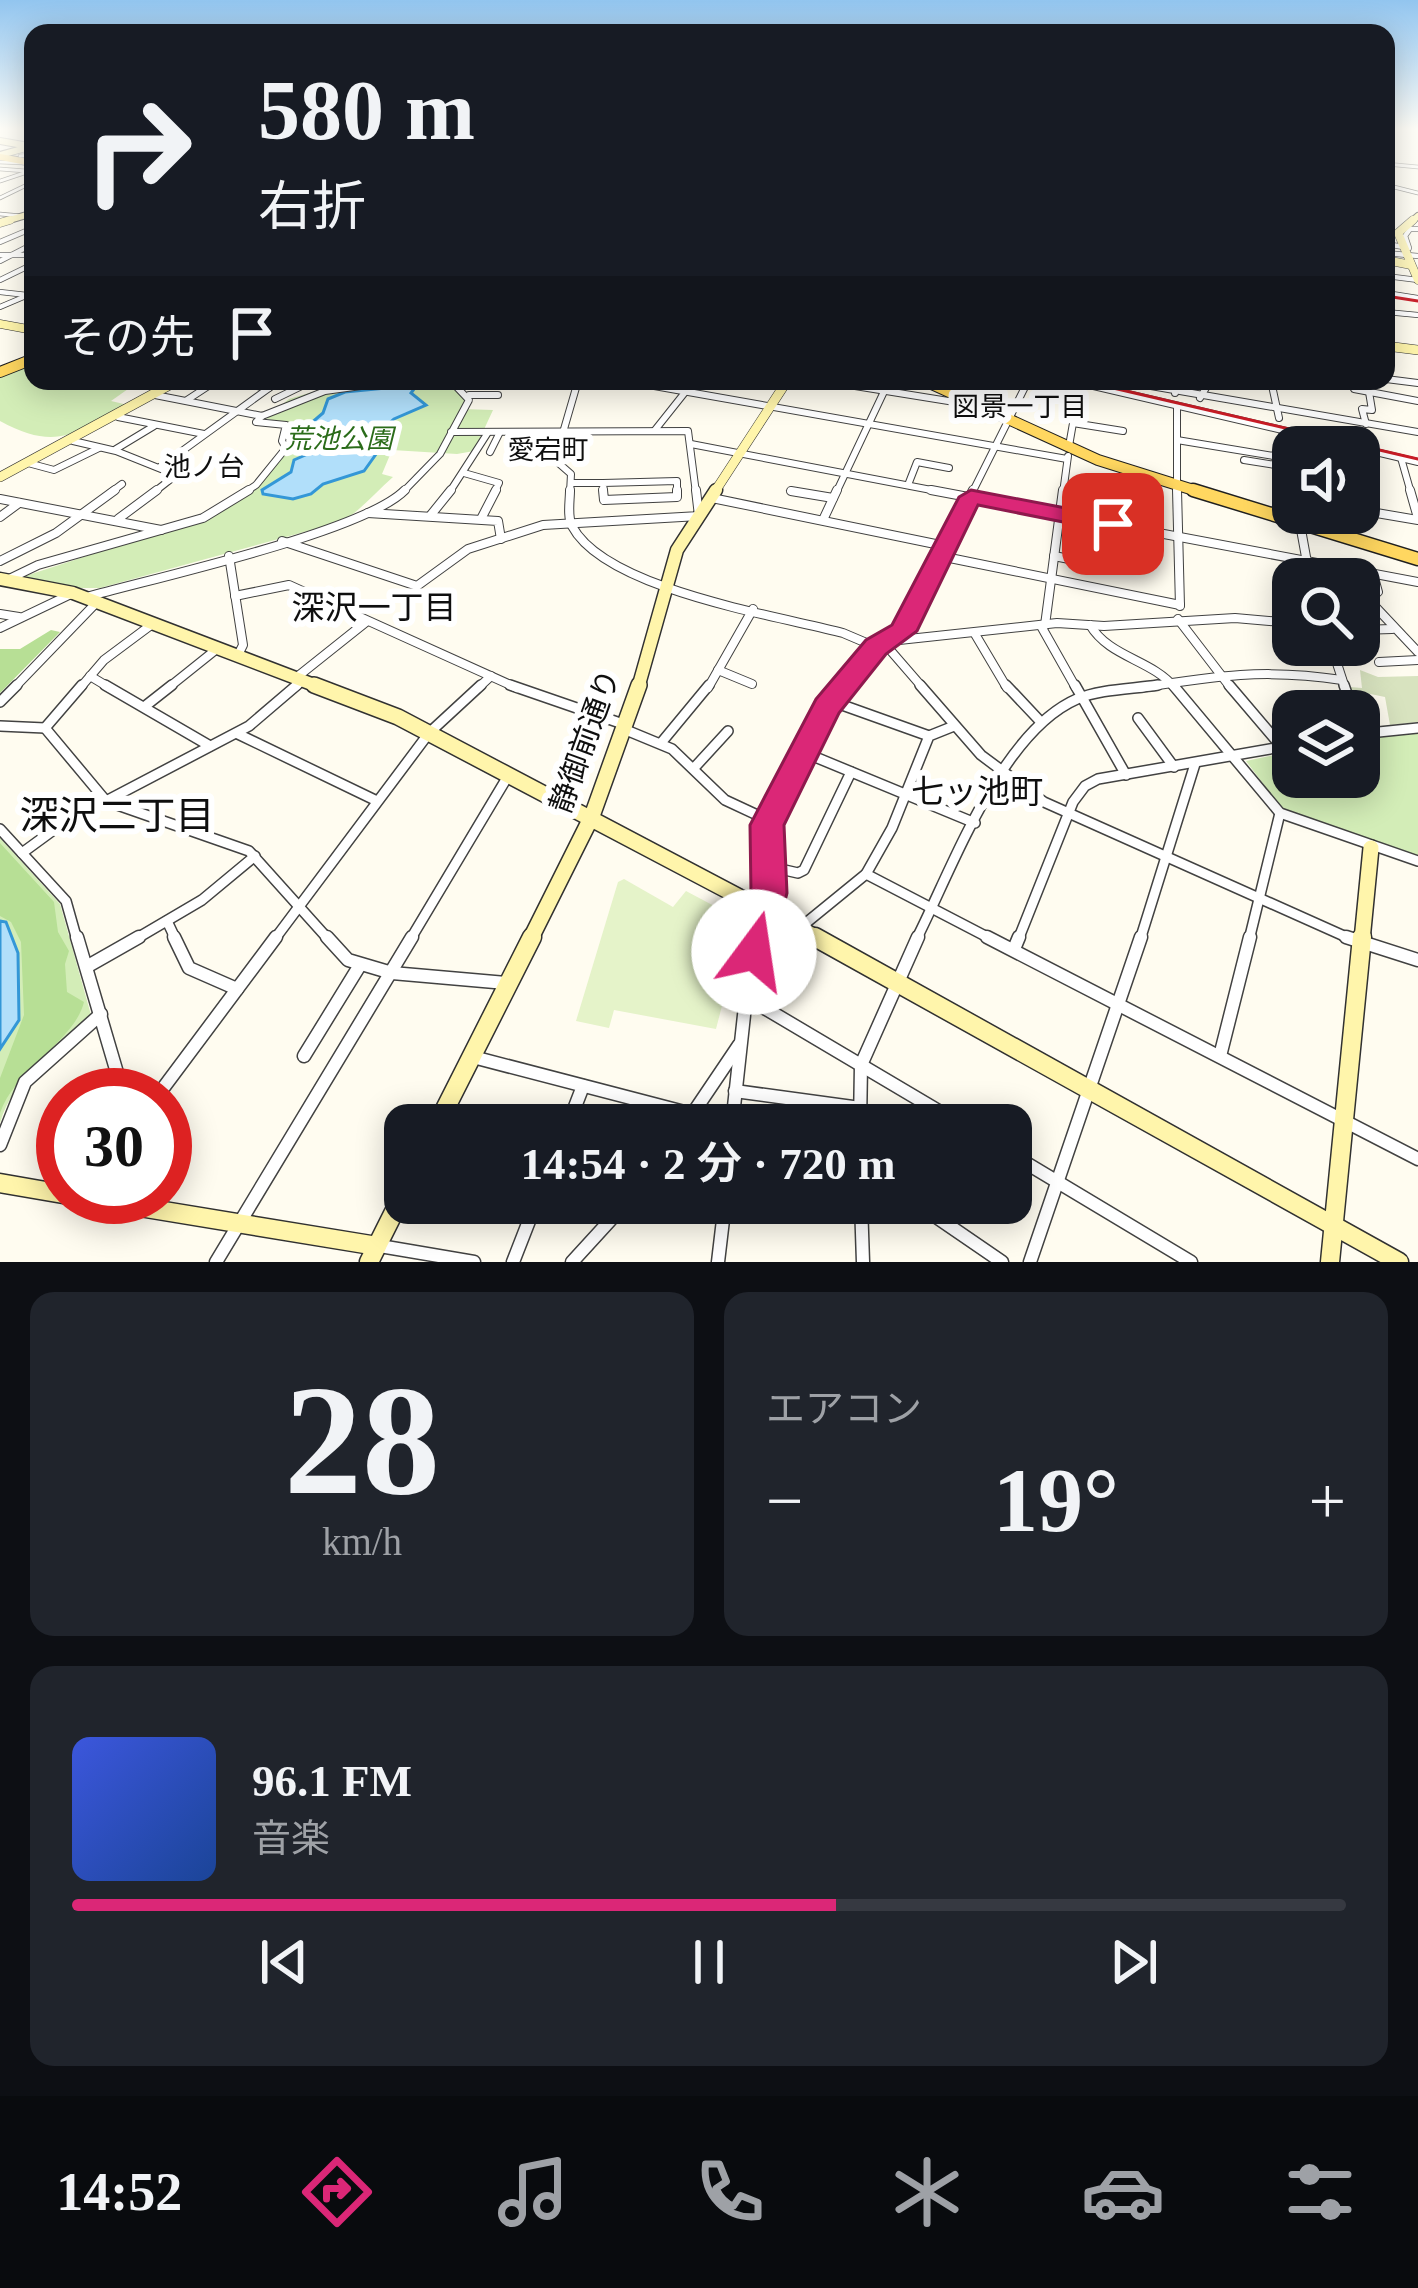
<!DOCTYPE html>
<html lang="ja">
<head>
<meta charset="utf-8">
<style>
  body { margin:0; font-family:"Times New Roman","Noto Sans JP",serif; background:#20242c; color:#f1f3f6; height:100vh; display:flex; flex-direction:column; font-size:45px; white-space:nowrap }
  * { box-sizing:border-box; margin:0 }
  p { font-size:39px; color:#9ea1a6 }
  .icon { flex:none; width:66px; height:66px; fill:none; stroke:currentColor; stroke-width:2; stroke-linecap:round; stroke-linejoin:round }
  .map { position:relative; height:1262px; overflow:hidden }
  .panel { display:flex; flex-direction:column; gap:30px; padding:30px; background:#0d0f14; flex:1 }
  .panel>* { flex:none }
  .banner { position:absolute; left:24px; top:24px; width:1371px; height:366px; border-radius:24px; box-shadow:0 6px 30px #0003; background:#171b24; color:#f1f3f6; overflow:hidden }
  .fabs { position:absolute; left:1272px; top:426px; display:grid; gap:24px }
  .fabs a { display:grid; place-items:center; width:108px; height:108px; border-radius:24px; background:#171b24; box-shadow:0 6px 30px #0003; font-size:60px }
  .speed { position:absolute; left:36px; top:1068px; display:flex; gap:24px; font-size:60px; font-weight:700; text-align:center }
  .speed>* { display:grid; place-content:center; width:156px; height:156px; border-radius:50%; background:#171b24; box-shadow:0 6px 30px #0003; line-height:1 }
  .speed .limit { border:18px solid #d22; background:#fff; color:#111 }
  .pin { position:absolute; display:grid; place-items:center; width:102px; height:102px; color:#fff; margin:-51px; border-radius:24px; box-shadow:0 6px 18px #0006 }
  .me { position:absolute; width:132px; margin:-66px; rotate:14deg; stroke-linejoin:round; filter:drop-shadow(0 0 9px #0008) }
  .turn { display:flex; align-items:center; gap:42px; height:252px; padding:0 36px; font-size:54px }
  .turn .icon { width:156px; height:156px; stroke-width:2.5 }
  .turn b { display:block; font-size:84px; line-height:102px }
  .then { display:flex; align-items:center; height:114px; padding:0 36px; background:#0003; gap:24px; font-size:45px }
  .big { font-size:90px; font-weight:600; line-height:1.1 }
  .panel .card { flex:1; display:flex; flex-direction:column; justify-content:center; gap:18px; min-width:0; padding:0 42px; border-radius:24px; background:#20242c }
  .panel .dial { align-items:center; gap:0 }
  .dial b { font-size:156px; line-height:1 }
  .song { display:flex; align-items:center; gap:36px }
  .cover { width:144px; height:144px; border-radius:18px; background:linear-gradient(135deg,hsl(230 70% 55%),hsl(220 70% 35%)) }
  .played { height:12px; border-radius:6px; background:linear-gradient(90deg,#db2777 60%,#363941 60%) }
  .keys { display:flex; justify-content:space-around; direction:ltr }
  .heat { display:flex; justify-content:space-between; align-items:center; font-size:66px; direction:ltr }
  .panel .tiles { flex:1; display:grid; gap:30px; grid-template-columns:1fr 1fr }
  .card:last-child { grid-column:span 2 }
  .trip { position:absolute; left:384px; top:1104px; width:648px; height:120px; border-radius:24px; background:#171b24; box-shadow:0 6px 30px #0003; font-weight:600; line-height:120px; text-align:center }
  .tabs { display:flex; height:192px; justify-content:space-around; align-items:center; background:#090b0e; color:#9ea1a6 }
  .tabs .icon { width:84px; height:84px }
  .tabs .current { color:#db2777 }
  .tabs b { font-size:54px; color:#f1f3f6 }
  .map>svg:first-child { display:block }
</style>
</head>
<body>
<div class="map">
<svg width="1418" height="1262" viewBox="0 0 1418 1262">
  <rect width="100%" height="100%" fill="#fffcf0"/>
  <!-- green -->
  <g fill="#d3edb7">
    <path d="M18,367L33,369V381H129L120,386L128,389L111,401L128,405C76,433 57,452 0,421V374Z"/>
    <path d="M349,381H447L465,399L462,409L493,410L474,451L457,454L392,450L382,474L393,477C374,493 359,514 337,523L100,588H74L19,578L176,527L248,492L289,450L290,425L265,418L289,399Z"/>
    <path d="M1418,731V859L1294,816L1280,806L1246,761L1293,751V777H1359V738Z"/>
    <path d="M0,838L60,904L91,1015C57,1048 14,1075 0,1123Z"/>
  </g>
  <!-- forest -->
  <g fill="#b7df95">
    <path d="M51,630L60,632L0,693V649H20Z"/>
    <path d="M0,843L54,902L58,932L69,951L65,964L67,992L84,1002C74,1042 17,1066 0,1113V1078L24,1015L21,942L11,922L0,916Z"/>
  </g>
  <!-- cemetery -->
  <path fill="#d8e3bf" d="M1360,670L1378,677L1418,676V722L1390,725L1385,697L1351,690L1350,687L1362,688Z"/>
  <!-- pitch -->
  <path fill="#e5f3c9" d="M624,879L673,907L686,891L733,916L742,928L716,1029L614,1010L609,1028L576,1021L618,882Z"/>
  <!-- water -->
  <g fill="#b1dffa" stroke="#3397d7" stroke-width="3">
    <path d="M417,385L411,393L426,405L394,419L377,434L349,441L353,447L379,450L364,471L323,484L311,494L293,499L263,494L262,490L291,472L294,460L319,449L320,445L303,430L323,413L328,399L345,392Z"/>
    <path d="M0,921L6,922L18,953L19,1020L0,1049Z"/>
  </g>
  <g fill="none" stroke-linecap="round" stroke-linejoin="round">
    <!-- street-far5 casing -->
    <g stroke="#424242" stroke-width="4.5">
      <g id="street-far5">
        <path d="M20,156L33,155"/>
        <path d="M0,162L24,163"/>
        <path d="M1386,164L1418,167"/>
        <path d="M0,169L26,171"/>
        <path d="M0,181L33,170"/>
        <path d="M1386,185L1418,193"/>
        <path d="M0,198L33,182"/>
        <path d="M0,214L22,216"/>
      </g>
    </g>
    <!-- street-far4 casing -->
    <g stroke="#424242" stroke-width="6">
      <g id="street-far4">
        <path d="M1386,232L1392,245L1409,248L1405,236L1410,229H1418"/>
        <path d="M0,242L33,228"/>
        <path d="M1386,253L1418,256"/>
        <path d="M0,255H33"/>
        <path d="M0,261L33,244"/>
        <path d="M1386,276L1418,280"/>
        <path d="M0,280L33,264"/>
        <path d="M0,292L27,295"/>
        <path d="M1386,293L1418,298"/>
        <path d="M0,307L33,293"/>
        <path d="M1386,312L1418,315"/>
      </g>
    </g>
    <!-- street-far3 casing -->
    <g stroke="#424242" stroke-width="8">
      <g id="street-far3">
        <path d="M1386,379L1418,383"/>
        <path d="M626,381L1067,459"/>
        <path d="M824,381L967,404"/>
        <path d="M1072,381L1355,447"/>
        <path d="M1122,381L1418,432"/>
        <path d="M1175,381V393"/>
        <path d="M1271,381L1279,418"/>
        <path d="M1351,381L1354,389L1418,401"/>
        <path d="M457,382L504,381"/>
        <path d="M269,388L279,381"/>
        <path d="M155,395L262,416L325,391L397,381"/>
        <path d="M469,395H498"/>
        <path d="M1200,398L1210,381"/>
        <path d="M275,399L312,381"/>
        <path d="M187,400L216,381"/>
        <path d="M978,405L985,381"/>
        <path d="M1177,406V485"/>
        <path d="M118,417L204,434"/>
        <path d="M1073,423L1123,431"/>
        <path d="M1366,424L1362,409L1372,410L1369,392"/>
        <path d="M655,430L694,381"/>
        <path d="M451,432L688,431L696,493"/>
        <path d="M1282,436L1293,493"/>
        <path d="M1177,440L1286,458"/>
        <path d="M73,441L116,451L176,475L153,493"/>
        <path d="M691,444L947,493"/>
        <path d="M1069,446L1080,383"/>
        <path d="M1359,448L1418,462"/>
        <path d="M116,449L154,426"/>
        <path d="M490,452L499,434"/>
        <path d="M1401,458L1411,493"/>
        <path d="M1244,460L1288,467"/>
        <path d="M28,463L54,470L99,448"/>
        <path d="M160,467L269,388L229,381"/>
        <path d="M464,473L499,483L494,493"/>
        <path d="M571,483H603"/>
        <path d="M908,485L917,462L949,468"/>
        <path d="M1177,488V493"/>
        <path d="M791,491L800,493"/>
        <path d="M110,493L122,484"/>
        <path d="M244,493L256,485L286,448L282,441L286,425L256,422L262,416"/>
        <path d="M402,493L440,454L469,400L451,381"/>
        <path d="M449,493L487,434"/>
        <path d="M570,493L571,474L555,460L578,381"/>
        <path d="M604,493L603,483L677,481V493"/>
        <path d="M836,493L889,381"/>
        <path d="M972,493L1028,381"/>
        <path d="M1063,493L1068,456"/>
      </g>
    </g>
    <!-- street-far2 casing -->
    <g stroke="#424242" stroke-width="10">
      <g id="street-far2">
        <path d="M570,490C570,501 567,516 572,526C605,589 774,615 843,633L876,647"/>
        <path d="M603,490L604,500L677,497V490"/>
        <path d="M931,490L1418,582"/>
        <path d="M1177,490L1180,606"/>
        <path d="M1410,490L1418,518"/>
        <path d="M791,491L833,498"/>
        <path d="M712,498L945,546L973,490"/>
        <path d="M0,499L161,530"/>
        <path d="M1359,510L1418,520"/>
        <path d="M368,513L498,521L501,539"/>
        <path d="M1298,513L1310,579"/>
        <path d="M430,516L451,490"/>
        <path d="M0,517L19,503"/>
        <path d="M118,519L157,490"/>
        <path d="M481,519L496,490"/>
        <path d="M823,520L837,490"/>
        <path d="M282,541L417,586L468,549L543,525L699,516L696,490"/>
        <path d="M229,556L243,645L238,655"/>
        <path d="M940,556L1180,605"/>
        <path d="M1054,556L1095,564"/>
        <path d="M0,561L56,533L115,490"/>
        <path d="M1373,574L1378,592L1368,599L1418,652"/>
        <path d="M7,580L38,565L203,518L249,490"/>
        <path d="M235,596L289,585L517,688"/>
        <path d="M87,597C154,578 364,532 405,490"/>
        <path d="M0,614L19,617"/>
        <path d="M1178,619L1231,688"/>
        <path d="M1045,625L1063,490"/>
        <path d="M1090,625C1110,658 1151,659 1175,688"/>
        <path d="M1041,626L1076,688"/>
        <path d="M0,628L69,595"/>
        <path d="M1359,630L1392,629"/>
        <path d="M975,634L1007,688"/>
        <path d="M890,641L1057,623L1104,626L1235,618L1293,623"/>
        <path d="M884,643L923,688"/>
        <path d="M1331,645L1345,688"/>
        <path d="M1379,662L1418,660"/>
        <path d="M718,670L752,684"/>
        <path d="M90,676L110,688"/>
        <path d="M297,677L366,622"/>
        <path d="M14,688L97,602"/>
        <path d="M80,688L104,660L151,625"/>
        <path d="M168,688L218,648"/>
        <path d="M294,688L302,681"/>
        <path d="M478,688L491,676"/>
        <path d="M708,688L753,609"/>
        <path d="M842,688L874,649L903,631L945,546"/>
        <path d="M1139,688C1215,676 1265,668 1342,680"/>
      </g>
    </g>
    <!-- street-far1 casing -->
    <g stroke="#424242" stroke-width="12">
      <g id="street-far1">
        <path d="M105,685L210,746"/>
        <path d="M510,685L623,724"/>
        <path d="M920,685L981,755L1044,802L1353,940"/>
        <path d="M1006,685L1039,720"/>
        <path d="M1075,685L1126,775"/>
        <path d="M1173,685L1280,813L1418,861"/>
        <path d="M1229,685L1281,746"/>
        <path d="M1344,685L1353,711"/>
        <path d="M831,701L929,736"/>
        <path d="M0,702L17,685"/>
        <path d="M144,707L172,685"/>
        <path d="M1138,718L1174,767"/>
        <path d="M0,726L45,728"/>
        <path d="M45,728L106,801L249,851L329,940"/>
        <path d="M45,728L82,685"/>
        <path d="M626,730L672,749L725,800L770,821"/>
        <path d="M238,734L377,801"/>
        <path d="M1359,734L1418,728"/>
        <path d="M661,743L709,685"/>
        <path d="M803,752L975,823"/>
        <path d="M694,768L728,731"/>
        <path d="M106,801L249,726L297,685"/>
        <path d="M0,829L66,901L77,940"/>
        <path d="M22,853L100,796"/>
        <path d="M767,866L798,873L804,870L851,772"/>
        <path d="M866,874L993,940"/>
        <path d="M167,921L176,940"/>
        <path d="M801,927L866,874L892,828L929,736L954,726"/>
        <path d="M134,940L202,900L255,856"/>
        <path d="M274,940L429,733L481,685"/>
        <path d="M410,940L508,776"/>
        <path d="M759,940L769,893L766,829L827,707L845,685"/>
        <path d="M916,940C953,867 1001,732 1077,699C1100,689 1133,689 1158,685"/>
        <path d="M1018,940L1073,802L1085,786L1098,779L1293,745"/>
        <path d="M1140,940L1195,764"/>
        <path d="M1249,940L1280,813"/>
      </g>
    </g>
    <!-- street casing -->
    <g stroke="#424242" stroke-width="15">
      <g id="street">
        <path d="M77,937L118,1076L137,1095"/>
        <path d="M174,937L189,968L237,989"/>
        <path d="M327,937L348,960L392,973L506,983"/>
        <path d="M987,937L1418,1159"/>
        <path d="M1346,937L1418,960"/>
        <path d="M1014,949L1019,937"/>
        <path d="M88,966L139,937"/>
        <path d="M746,997L962,1125"/>
        <path d="M304,1056L360,965"/>
        <path d="M1220,1056L1250,937"/>
        <path d="M473,1057L692,1114"/>
        <path d="M735,1091L860,1108"/>
        <path d="M158,1095L276,937"/>
        <path d="M568,1125L583,1086"/>
        <path d="M685,1125L739,1045"/>
        <path d="M732,1125L746,997L759,937"/>
        <path d="M860,1125L861,1065L918,937"/>
        <path d="M0,1145L25,1082L101,1014"/>
        <path d="M1011,1154L1191,1262"/>
        <path d="M861,1203L863,1262"/>
        <path d="M916,1203L1002,1262"/>
        <path d="M380,1246L474,1262"/>
        <path d="M216,1262L412,937"/>
        <path d="M513,1262L536,1203"/>
        <path d="M572,1262L626,1203"/>
        <path d="M718,1262L725,1203"/>
        <path d="M1030,1262L1141,937"/>
      </g>
    </g>
    <!-- secondary-far5 casing -->
    <g stroke="#313131" stroke-width="8">
      <g id="secondary-far5">
        <path d="M0,141L23,145"/>
        <path d="M0,155L33,146"/>
        <path d="M0,223L33,213"/>
        <path d="M1410,223L1418,216"/>
      </g>
    </g>
    <!-- secondary-far4 casing -->
    <g stroke="#313131" stroke-width="9">
      <g id="secondary-far4">
        <path d="M1413,220L1398,233L1418,280"/>
        <path d="M0,223L10,220"/>
        <path d="M1386,260L1411,265"/>
        <path d="M0,324L33,330"/>
      </g>
    </g>
    <!-- secondary-far3 casing -->
    <g stroke="#313131" stroke-width="10">
      <g id="secondary-far3">
        <path d="M1386,346L1418,350"/>
        <path d="M0,477L177,381"/>
        <path d="M714,493L787,381"/>
      </g>
    </g>
    <!-- secondary-far2 casing -->
    <g stroke="#313131" stroke-width="15">
      <g id="secondary-far2">
        <path d="M0,579L73,593L322,688"/>
        <path d="M638,688L677,550L716,490"/>
      </g>
    </g>
    <!-- secondary-far1 casing -->
    <g stroke="#313131" stroke-width="18">
      <g id="secondary-far1">
        <path d="M314,685L398,717L821,940"/>
        <path d="M530,940L592,816L639,685"/>
        <path d="M1362,940L1371,848"/>
      </g>
    </g>
    <!-- secondary casing -->
    <g stroke="#313131" stroke-width="21">
      <g id="secondary">
        <path d="M815,937L1399,1262"/>
        <path d="M437,1125L532,937"/>
        <path d="M0,1183L63,1194"/>
        <path d="M79,1197L377,1246"/>
        <path d="M369,1262L405,1190"/>
        <path d="M1330,1262L1362,937"/>
      </g>
    </g>
    <!-- primary-far2 casing -->
    <g stroke="#202020" stroke-width="8">
      <path id="primary-far2" d="M0,157L33,163"/>
    </g>
    <!-- primary-far1 casing -->
    <g stroke="#202020" stroke-width="12">
      <g id="primary-far1">
        <path d="M0,372L33,359"/>
        <path d="M925,381L1098,460L1203,493"/>
      </g>
    </g>
    <!-- primary casing -->
    <g stroke="#202020" stroke-width="15">
      <path id="primary" d="M1193,490L1418,559"/>
    </g>
    <!-- street-far5 -->
    <use href="#street-far5" stroke="#fff" stroke-width="3"/>
    <!-- street-far4 -->
    <use href="#street-far4" stroke="#fff" stroke-width="4.5"/>
    <!-- street-far3 -->
    <use href="#street-far3" stroke="#fff" stroke-width="6"/>
    <!-- street-far2 -->
    <use href="#street-far2" stroke="#fff" stroke-width="8"/>
    <!-- street-far1 -->
    <use href="#street-far1" stroke="#fff" stroke-width="9"/>
    <!-- street -->
    <use href="#street" stroke="#fff" stroke-width="12"/>
    <!-- secondary-far5 -->
    <use href="#secondary-far5" stroke="#fff5ab" stroke-width="6"/>
    <!-- secondary-far4 -->
    <use href="#secondary-far4" stroke="#fff5ab" stroke-width="8"/>
    <!-- secondary-far3 -->
    <use href="#secondary-far3" stroke="#fff5ab" stroke-width="9"/>
    <!-- secondary-far2 -->
    <use href="#secondary-far2" stroke="#fff5ab" stroke-width="12"/>
    <!-- secondary-far1 -->
    <use href="#secondary-far1" stroke="#fff5ab" stroke-width="15"/>
    <!-- secondary -->
    <use href="#secondary" stroke="#fff5ab" stroke-width="18"/>
    <!-- primary-far2 -->
    <use href="#primary-far2" stroke="#ffd760" stroke-width="6"/>
    <!-- primary-far1 -->
    <use href="#primary-far1" stroke="#ffd760" stroke-width="10"/>
    <!-- primary -->
    <use href="#primary" stroke="#ffd760" stroke-width="12"/>
    <!-- rail -->
    <g stroke="#c91c26" stroke-width="3">
      <path d="M1386,296L1418,301"/>
      <path d="M1083,381L1418,459"/>
    </g>
  </g>
  <!-- sky -->
  <linearGradient id="sky" x2="0" y2="1"><stop stop-color="#92c5ef"/><stop offset="0.42" stop-color="#fffef8"/><stop offset="1" stop-color="#fffef8" stop-opacity="0"/></linearGradient>
  <rect width="1418" height="307" fill="url(#sky)"/>
  <!-- route -->
  <path fill="#db2777" stroke="#8e194d" stroke-width="3" d="M971,490L1113,517L1125,524L1113,532L978,505L917,631L886,654L839,713L784,825L787,893L768,965L754,970L741,965L735,952L751,893L750,825L816,699L866,640L892,625L959,497Z"/>
  <g text-anchor="middle" stroke-width="12" stroke-linejoin="round" paint-order="stroke">
    <!-- far-neighbourhood labels -->
    <g font-size="27" fill="#0f0f0f" stroke="#fff">
      <text x="1020" y="416">図景一丁目</text>
      <text x="548" y="459">愛宕町</text>
      <text x="204" y="476">池ノ台</text>
    </g>
    <!-- far-park labels -->
    <g font-size="27" font-style="italic" fill="#2b6c1a" stroke="#fff">
      <text x="339" y="448">荒池公園</text>
    </g>
    <!-- street labels -->
    <g font-size="30" fill="#0f0f0f" stroke="#fff">
      <text transform="translate(585 741) rotate(-70)" y="10">静御前通り</text>
    </g>
    <!-- neighbourhood labels -->
    <g font-size="33" fill="#0f0f0f" stroke="#fff">
      <text x="374" y="619">深沢一丁目</text>
      <text x="977" y="803">七ッ池町</text>
    </g>
    <!-- near-neighbourhood labels -->
    <g font-size="39" fill="#0f0f0f" stroke="#fff">
      <text x="117" y="829">深沢二丁目</text>
    </g>
  </g>
</svg>
<div class="fabs">
<a><svg class="icon" aria-label="sound" viewBox="0 0 24 24"><path d="M4 9h4l5-4v14l-5-4H4zM17 9q2 3 0 6"/></svg></a>
<a><svg class="icon" aria-label="search" viewBox="0 0 24 24"><circle cx="10" cy="10" r="6"/><path d="M15 15l6 6"/></svg></a>
<a><svg class="icon" aria-label="layers" viewBox="0 0 24 24"><path d="M12 4l9 5-9 5-9-5zM3 14l9 5 9-5"/></svg></a>
</div>
<div class="speed"><div class="limit">30</div></div>
<div class="pin" style="left:1113px;top:524px;background:#d93025"><svg class="icon" aria-label="arrive" viewBox="0 0 24 24"><path d="M6 21V4h12l-3 4 3 4H6"/></svg></div>
<svg class="me" style="left:754px;top:952px" viewBox="-20 -20 40 40"><circle r="19" fill="#fff"/><path d="M0-13L10 11 0 6-10 11z" fill="#db2777"/></svg>
<div class="trip">14:54 · 2 分 · 720 m</div>
<div class="banner">
<div class="turn"><svg class="icon" aria-label="right" viewBox="0 0 24 24"><path d="M7 20v-9h11M14 6l5 5-5 5"/></svg><div><b>580 m</b>右折</div></div>
<div class="then">その先<svg class="icon" aria-label="arrive" viewBox="0 0 24 24"><path d="M6 21V4h12l-3 4 3 4H6"/></svg></div>
</div>
</div>
<section class="panel">
<div class="tiles">
<div class="card dial"><b>28</b><p>km/h</p></div>
<div class="card"><p>エアコン</p>
<div class="heat"><a>−</a><b class="big">19°</b><a>+</a></div>
</div>
<div class="card">
<div class="song"><i class="cover"></i><div><b>96.1 FM</b><p>音楽</p></div></div>
<div class="played"></div>
<div class="keys"><svg class="icon" aria-label="previous" viewBox="0 0 24 24"><path d="M18 5L8 12l10 7zM5 5v14"/></svg><svg class="icon" aria-label="pause" viewBox="0 0 24 24"><path d="M8 5v14M16 5v14"/></svg><svg class="icon" aria-label="next" viewBox="0 0 24 24"><path d="M6 5l10 7-10 7zM19 5v14"/></svg></div>
</div>
</div>
</section>
<nav class="tabs">
<b>14:52</b>
<svg class="icon current" aria-label="directions" viewBox="0 0 24 24"><path d="M12 3l9 9-9 9-9-9zM9 14v-3h6M13 9l2 2-2 2"/></svg>
<svg class="icon" aria-label="music" viewBox="0 0 24 24"><path d="M9 18V5l10-2v13"/><circle cx="6" cy="18" r="3"/><circle cx="16" cy="16" r="3"/></svg>
<svg class="icon" aria-label="phone" viewBox="0 0 24 24"><path d="M5 4h4l2 5-3 2q2 4 5 5l2-3 5 2v4C11 20 4 13 5 4z"/></svg>
<svg class="icon" aria-label="climate" viewBox="0 0 24 24"><path d="M12 3v18M4 7l16 10M4 17L20 7"/></svg>
<svg class="icon" aria-label="car" viewBox="0 0 24 24"><path d="M5 17H2v-5l4-1 3-4h7l3 4 3 1v5h-3M9 17h6M6 11h13"/><circle cx="7" cy="17" r="2"/><circle cx="17" cy="17" r="2"/></svg>
<svg class="icon" aria-label="filters" viewBox="0 0 24 24"><path d="M4 7h16M4 17h16"/><circle cx="9" cy="7" r="2"/><circle cx="15" cy="17" r="2"/></svg>
</nav>
</body>
</html>
